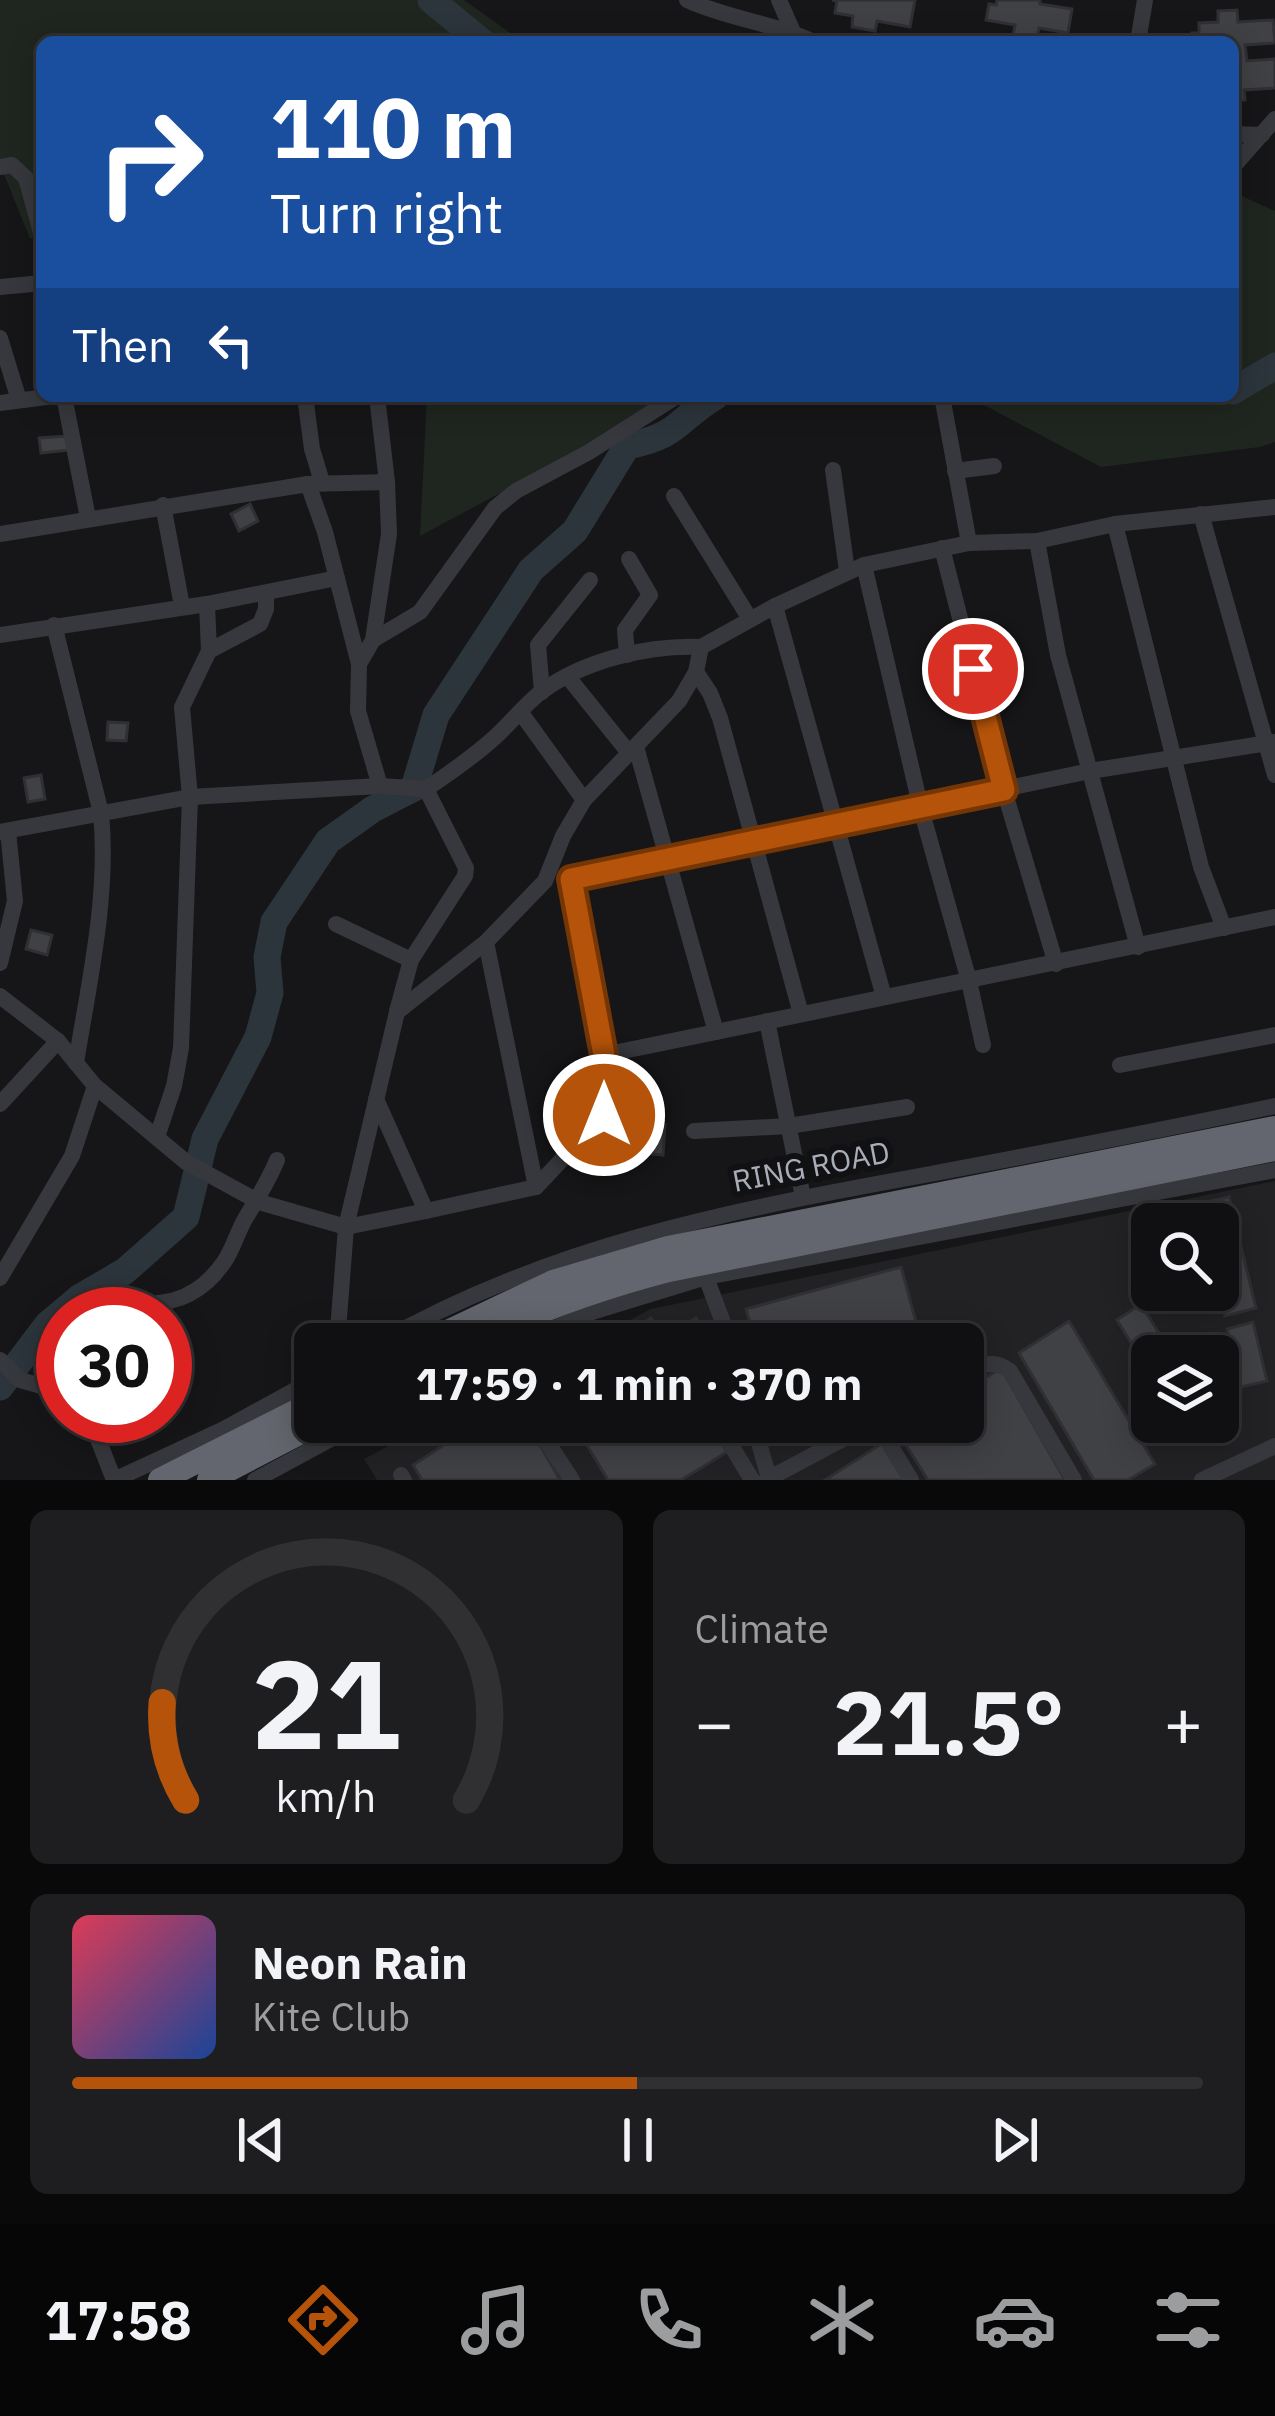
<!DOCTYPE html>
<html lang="en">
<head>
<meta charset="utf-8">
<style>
  body { margin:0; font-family:"IBM Plex Sans",sans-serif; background:#1e1e20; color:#f1f3f6; height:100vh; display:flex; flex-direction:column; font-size:45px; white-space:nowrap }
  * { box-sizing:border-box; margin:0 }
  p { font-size:39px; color:#9c9d9f }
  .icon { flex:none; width:66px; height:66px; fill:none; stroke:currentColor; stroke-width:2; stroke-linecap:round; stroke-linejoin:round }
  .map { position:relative; height:1480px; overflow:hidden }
  .drawer { display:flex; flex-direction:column; gap:30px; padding:30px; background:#09090a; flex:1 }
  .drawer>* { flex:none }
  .top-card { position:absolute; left:36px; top:36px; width:1203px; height:366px; border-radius:18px; box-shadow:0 6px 30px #0003,0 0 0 3px #303032; background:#1a4fa0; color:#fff; overflow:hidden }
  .buttons { position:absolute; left:1131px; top:1203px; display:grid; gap:24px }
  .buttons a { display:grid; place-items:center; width:108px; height:108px; border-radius:18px; background:#101012; box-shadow:0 6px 30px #0003,0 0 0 3px #303032; font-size:60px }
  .speed { position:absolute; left:36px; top:1287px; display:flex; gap:24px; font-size:60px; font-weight:700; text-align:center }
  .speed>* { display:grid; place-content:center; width:156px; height:156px; border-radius:50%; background:#101012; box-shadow:0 6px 30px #0003,0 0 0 3px #303032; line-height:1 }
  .speed .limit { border:18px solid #d22; background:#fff; color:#111 }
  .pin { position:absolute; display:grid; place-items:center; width:102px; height:102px; color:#fff; margin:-51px; border:6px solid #fff; border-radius:50%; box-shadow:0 3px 12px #0007 }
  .me { position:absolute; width:132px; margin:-66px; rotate:0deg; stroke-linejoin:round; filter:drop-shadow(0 0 9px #0008) }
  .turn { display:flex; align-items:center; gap:42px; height:252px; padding:0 36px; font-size:54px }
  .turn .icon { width:156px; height:156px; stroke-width:2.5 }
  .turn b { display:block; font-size:84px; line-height:102px }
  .then { display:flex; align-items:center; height:114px; padding:0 36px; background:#0003; gap:24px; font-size:45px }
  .big { font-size:90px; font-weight:800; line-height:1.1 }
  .drawer .tile { flex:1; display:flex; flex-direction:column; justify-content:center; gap:18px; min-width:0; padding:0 42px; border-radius:18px; background:#1e1e20 }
  .drawer .dial { align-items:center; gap:0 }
  .dial svg { height:312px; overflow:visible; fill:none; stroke:#303032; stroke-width:7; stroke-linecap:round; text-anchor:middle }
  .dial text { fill:#f1f3f6; stroke:none }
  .song { display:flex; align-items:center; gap:36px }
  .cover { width:144px; height:144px; border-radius:18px; background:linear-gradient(135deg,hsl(350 70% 55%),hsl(220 70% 35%)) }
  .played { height:12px; border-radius:6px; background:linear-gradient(90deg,#b45309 50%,#303032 50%) }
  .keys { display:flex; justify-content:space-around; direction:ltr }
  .heat { display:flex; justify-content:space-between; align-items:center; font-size:66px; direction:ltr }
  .drawer .tiles { flex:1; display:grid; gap:30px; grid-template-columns:1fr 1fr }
  .tile:last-child { grid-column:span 2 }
  .trip { position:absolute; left:294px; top:1323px; width:690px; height:120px; border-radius:18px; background:#101012; box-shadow:0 6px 30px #0003,0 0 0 3px #303032; font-weight:800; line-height:120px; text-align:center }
  .menu { display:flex; height:192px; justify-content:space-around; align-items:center; background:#060607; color:#9c9d9f }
  .menu .icon { width:84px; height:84px }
  .menu .on { color:#b45309 }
  .menu b { font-size:54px; color:#f1f3f6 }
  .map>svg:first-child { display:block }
</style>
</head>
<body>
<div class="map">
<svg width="1275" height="1480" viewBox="0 0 1275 1480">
  <rect width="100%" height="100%" fill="#161618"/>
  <!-- built -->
  <path fill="#222225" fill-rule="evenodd" d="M1275,1181V1480H377L364,1459L434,1422H963V1344H584L651,1309ZM1152,1224H1218V1290H1152ZM1152,1356H1218V1422H1152Z"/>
  <!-- green -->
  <g fill="#1e261f">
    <path d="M0,0H464L523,42H42V232L30,239L0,164Z"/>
    <path d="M1233,192L1275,211V442L1260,447L1101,467L967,396H1233Z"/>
    <path d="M427,396H681L420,536Z"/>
  </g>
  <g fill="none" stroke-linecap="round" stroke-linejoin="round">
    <!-- river -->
    <g stroke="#2c353c" stroke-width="27">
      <path d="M431,0L482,42"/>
      <path d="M1233,391L1275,366"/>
      <path d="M0,1387L48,1324L79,1298L125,1271L186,1217L205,1139L258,1037L270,993L267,957L274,922L328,841L373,809L414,788L436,715L531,570L575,531L627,446C680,436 677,419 716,396"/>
    </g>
  </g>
  <!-- building -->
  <g fill="#404145" stroke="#303034" stroke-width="3">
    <path d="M832,0H915L910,27L877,21L875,31L852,27L853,16L835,13L837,1Z"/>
    <path d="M997,0H1040V4L1072,9L1068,33L1039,28L1036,42H982L983,36L1012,41L1015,25L986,20L989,4L996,5Z"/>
    <path d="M1237,10L1238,22L1273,20L1275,43L1245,45L1247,61L1275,59V88L1244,90L1245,100L1233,101V42H1193L1192,33H1199V23L1218,22V11Z"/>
    <path d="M67,436L69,450L41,453L39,438Z"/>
    <path d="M250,504L258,521L239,531L231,514Z"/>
    <path d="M108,722L128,723L126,741L107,740Z"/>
    <path d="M41,775L45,799L28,802L24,778Z"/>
    <path d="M31,930L52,935L47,955L26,949Z"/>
    <path d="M611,1120L665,1125L663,1155L609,1150Z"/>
    <path d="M1229,1197L1256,1308L1225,1316L1218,1287V1224H1203L1198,1204Z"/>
    <path d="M901,1267L922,1344H756L746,1309Z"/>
    <path d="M1141,1304L1173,1356H1152V1377L1117,1320Z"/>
    <path d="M651,1318L666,1344H611Z"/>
    <path d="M696,1318L712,1344H684L676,1330Z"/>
    <path d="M1069,1321L1155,1464L1128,1480H1094L1019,1353Z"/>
    <path d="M1253,1322L1267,1381L1241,1387L1227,1329Z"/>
    <path d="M1001,1368L1065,1480H928L899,1434L917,1422H963V1392Z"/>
    <path d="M479,1422H527L560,1480H422L413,1465Z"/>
    <path d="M573,1422H710L727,1452L681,1480H608Z"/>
    <path d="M884,1442L906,1480H825Z"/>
  </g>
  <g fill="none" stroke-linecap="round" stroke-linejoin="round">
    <!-- minor -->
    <g stroke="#37383d" stroke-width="16">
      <path d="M687,0C728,19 774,23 814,42"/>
      <path d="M779,0L793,32"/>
      <path d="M1138,42L1145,0"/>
      <path d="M1233,134L1262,135"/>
      <path d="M0,167L12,165L26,178L42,236"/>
      <path d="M1233,167L1275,119"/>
      <path d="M0,287L42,283"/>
      <path d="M0,338L19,400"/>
      <path d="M64,396L88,518"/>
      <path d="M305,396L312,449L322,482"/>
      <path d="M942,396L969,543"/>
      <path d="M0,403L54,396"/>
      <path d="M833,470L847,571"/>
      <path d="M955,471L994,466"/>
      <path d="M308,484L325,532L359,664"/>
      <path d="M674,496L750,619"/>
      <path d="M163,505L182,606"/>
      <path d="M1201,514L1275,775"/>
      <path d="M1115,524L1201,867L1224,928"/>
      <path d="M0,534L308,484L387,482L377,396"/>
      <path d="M1037,541L1058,655L1138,947"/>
      <path d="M942,548L1004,790L1056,964"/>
      <path d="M864,565L921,809L969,981L983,1045"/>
      <path d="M207,604L209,651L182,707L190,797L380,786L426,789"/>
      <path d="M775,606L884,997"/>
      <path d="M54,625L101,813C109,896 89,982 76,1063"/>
      <path d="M0,635L207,604L337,578"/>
      <path d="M373,640L420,612L495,508L516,491L589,452L677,396"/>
      <path d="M209,651L260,624L266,609V593"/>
      <path d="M627,655L625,630L650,595L629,559"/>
      <path d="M696,672L710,693L720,718L801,1014"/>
      <path d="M568,677L629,753"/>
      <path d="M542,692L538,645L590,580"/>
      <path d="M521,713L584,800"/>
      <path d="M636,747L716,1032"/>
      <path d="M380,786L358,711L359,664L373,640L389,534L387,482"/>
      <path d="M0,832L190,797L181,1048L174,1086L157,1137"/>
      <path d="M336,924L411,960"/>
      <path d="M486,942L536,1187"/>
      <path d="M0,963L15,901L8,831"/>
      <path d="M0,996L58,1041L95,1086L186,1162L259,1202L346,1227L426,1211L536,1187L604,1115V1055L571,879L1090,771L1275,742"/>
      <path d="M397,1011L411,960L465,876L466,868L426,789C450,773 473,757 494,738C510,724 524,705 541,692C584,660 648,645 701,647"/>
      <path d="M767,1021L803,1197"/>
      <path d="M604,1055L1275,917"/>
      <path d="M1120,1065L1275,1035"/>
      <path d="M376,1099L426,1211"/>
      <path d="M0,1104L58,1041"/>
      <path d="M694,1131L789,1126L907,1107"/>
      <path d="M706,1277L731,1344"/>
      <path d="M0,1278L72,1156L95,1086"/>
      <path d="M113,1298C158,1310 196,1303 224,1262C233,1249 237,1233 245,1219C257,1199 268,1182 277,1160"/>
      <path d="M666,1338L670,1344"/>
      <path d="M337,1344L346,1227L397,1012L486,942L545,881L563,836L584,800L679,701L696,672L701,647L775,606L864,565L969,543L1037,541L1115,524L1275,507"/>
      <path d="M377,1344C549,1245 732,1210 925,1175C1042,1153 1158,1131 1275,1106"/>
      <path d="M517,1344L595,1311L706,1277L1275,1170"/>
      <path d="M0,1360L20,1380L63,1392"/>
      <path d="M963,1375C981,1365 993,1358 1010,1371L1074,1480"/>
      <path d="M89,1416L114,1480L224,1429L315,1379"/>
      <path d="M534,1422L572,1480"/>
      <path d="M717,1422L752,1480"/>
      <path d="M753,1422L769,1478"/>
      <path d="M876,1422L911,1480"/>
      <path d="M401,1475L404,1480"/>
      <path d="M255,1480L362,1422"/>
      <path d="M766,1480L875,1422"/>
      <path d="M1202,1480L1275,1446"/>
    </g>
    <!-- highway -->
    <g stroke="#63666e" stroke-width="24">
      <path d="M422,1344L553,1282L668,1248L1275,1128"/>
      <path d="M468,1344C533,1312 599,1288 669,1270L1275,1149"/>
      <path d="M160,1480L315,1402"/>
      <path d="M209,1480L320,1422"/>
    </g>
  </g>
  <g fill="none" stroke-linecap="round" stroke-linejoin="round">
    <!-- route casing -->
    <g stroke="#753606" stroke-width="30">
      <path id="route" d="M604,1115V1055L571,879L1004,790L973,669"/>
    </g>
    <!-- route -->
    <use href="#route" stroke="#b45309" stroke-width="21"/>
  </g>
  <g text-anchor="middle" stroke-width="12" stroke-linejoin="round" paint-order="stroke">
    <!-- street labels -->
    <g font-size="30" fill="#a8adb8" stroke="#111113">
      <text transform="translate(811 1167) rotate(-11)" y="10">RING ROAD</text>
    </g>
  </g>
</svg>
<div class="buttons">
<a><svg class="icon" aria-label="search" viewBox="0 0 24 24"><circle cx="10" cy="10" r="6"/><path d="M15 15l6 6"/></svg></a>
<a><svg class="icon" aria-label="layers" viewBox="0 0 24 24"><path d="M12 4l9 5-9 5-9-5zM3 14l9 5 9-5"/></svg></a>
</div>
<div class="speed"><div class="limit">30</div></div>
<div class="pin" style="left:973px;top:669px;background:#d93025"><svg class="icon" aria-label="arrive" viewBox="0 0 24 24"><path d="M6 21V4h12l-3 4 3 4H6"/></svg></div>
<svg class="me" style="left:604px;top:1115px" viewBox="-20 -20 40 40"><circle r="17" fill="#b45309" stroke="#fff" stroke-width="3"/><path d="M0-11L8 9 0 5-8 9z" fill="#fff"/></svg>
<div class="trip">17:59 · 1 min · 370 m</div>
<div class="top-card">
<div class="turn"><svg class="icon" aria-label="right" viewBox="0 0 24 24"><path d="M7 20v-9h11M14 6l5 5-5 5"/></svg><div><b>110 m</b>Turn right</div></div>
<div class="then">Then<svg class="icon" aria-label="left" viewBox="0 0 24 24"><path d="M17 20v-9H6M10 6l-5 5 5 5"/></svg></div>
</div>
</div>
<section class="drawer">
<div class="tiles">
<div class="tile dial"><svg viewBox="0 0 100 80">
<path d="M14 69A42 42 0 1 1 86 69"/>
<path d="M14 69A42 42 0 0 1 8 44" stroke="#b45309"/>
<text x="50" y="56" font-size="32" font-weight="700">21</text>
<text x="50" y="72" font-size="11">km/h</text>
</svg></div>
<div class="tile"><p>Climate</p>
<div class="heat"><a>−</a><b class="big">21.5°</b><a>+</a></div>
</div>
<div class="tile">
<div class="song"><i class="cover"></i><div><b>Neon Rain</b><p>Kite Club</p></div></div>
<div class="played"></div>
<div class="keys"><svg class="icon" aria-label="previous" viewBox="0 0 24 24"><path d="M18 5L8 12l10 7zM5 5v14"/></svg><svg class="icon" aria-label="pause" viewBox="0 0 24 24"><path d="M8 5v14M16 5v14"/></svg><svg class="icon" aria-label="next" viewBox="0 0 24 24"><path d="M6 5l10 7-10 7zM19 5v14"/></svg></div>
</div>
</div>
</section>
<nav class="menu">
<b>17:58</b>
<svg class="icon on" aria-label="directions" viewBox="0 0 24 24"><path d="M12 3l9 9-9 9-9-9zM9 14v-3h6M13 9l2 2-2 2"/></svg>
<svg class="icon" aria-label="music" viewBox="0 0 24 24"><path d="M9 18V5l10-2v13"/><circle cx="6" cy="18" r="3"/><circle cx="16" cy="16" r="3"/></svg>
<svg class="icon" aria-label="phone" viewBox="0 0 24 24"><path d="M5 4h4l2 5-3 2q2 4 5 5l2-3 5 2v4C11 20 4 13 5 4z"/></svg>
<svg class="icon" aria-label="climate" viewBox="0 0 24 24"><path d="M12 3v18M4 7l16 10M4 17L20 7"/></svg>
<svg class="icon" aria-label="car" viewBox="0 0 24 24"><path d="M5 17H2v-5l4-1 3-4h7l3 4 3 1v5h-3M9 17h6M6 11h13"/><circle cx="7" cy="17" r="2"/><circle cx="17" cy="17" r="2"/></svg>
<svg class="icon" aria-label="filters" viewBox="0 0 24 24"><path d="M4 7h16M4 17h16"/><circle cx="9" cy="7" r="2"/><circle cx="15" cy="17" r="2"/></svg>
</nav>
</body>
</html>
